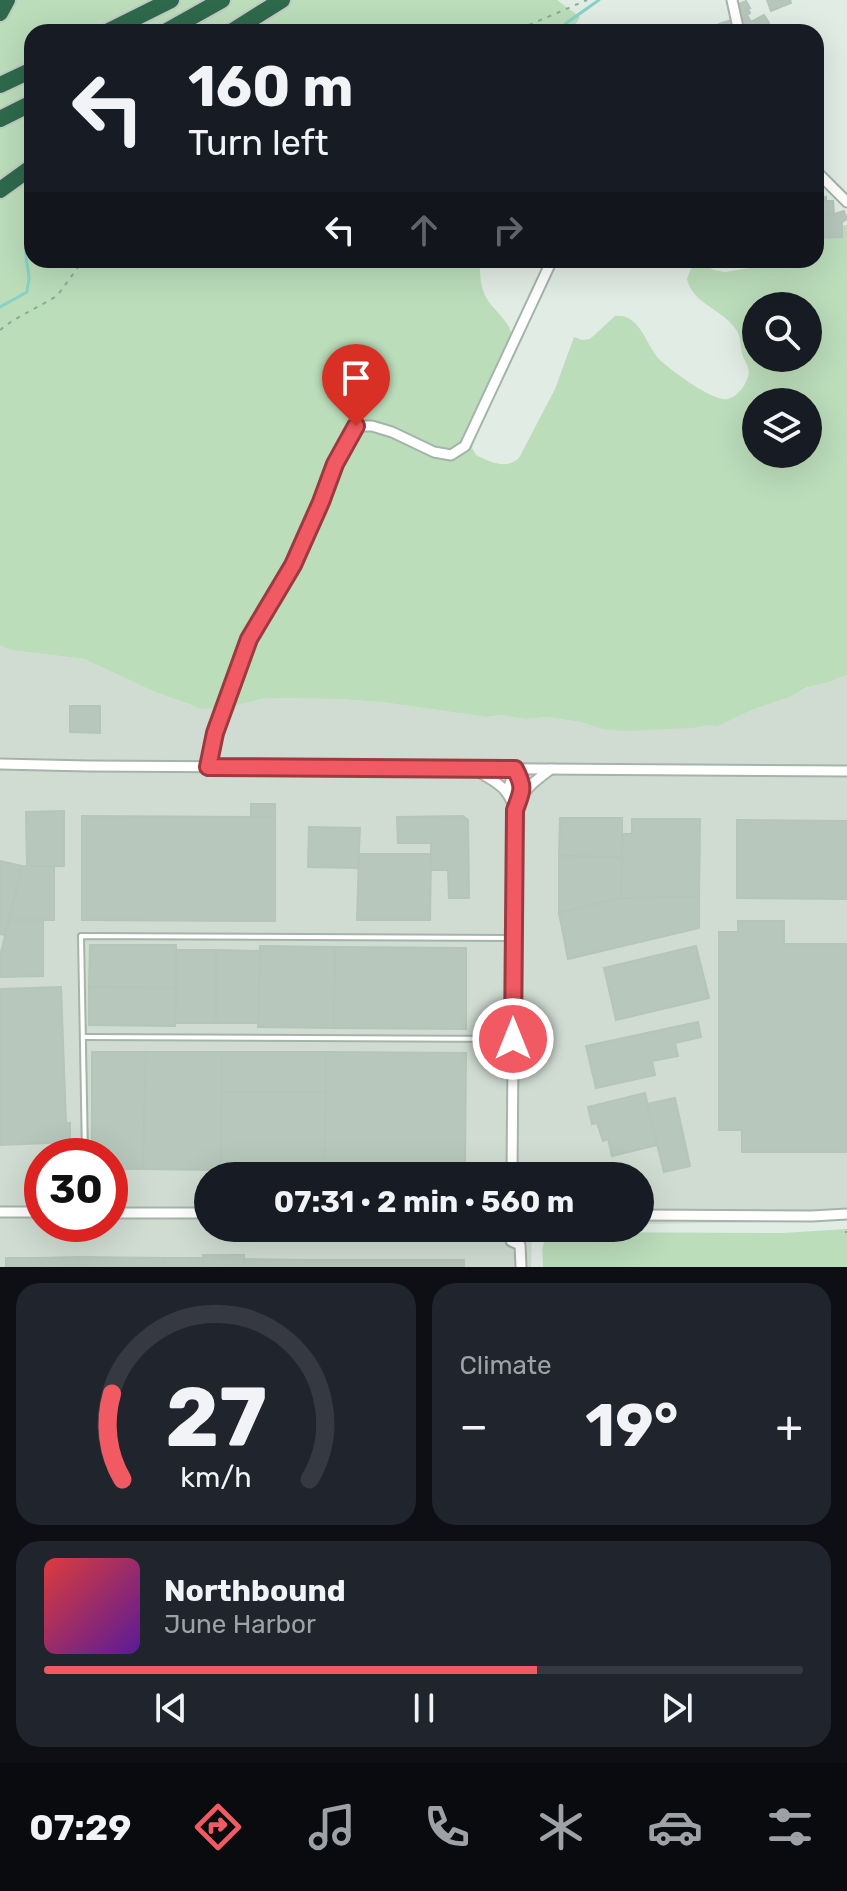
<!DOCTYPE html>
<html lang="en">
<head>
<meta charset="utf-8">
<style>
  body { margin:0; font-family:Rubik,sans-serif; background:#20242c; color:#f1f3f6; height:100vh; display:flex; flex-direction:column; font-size:30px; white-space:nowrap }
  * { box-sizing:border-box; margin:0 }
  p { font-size:26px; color:#9ea1a6 }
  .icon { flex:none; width:44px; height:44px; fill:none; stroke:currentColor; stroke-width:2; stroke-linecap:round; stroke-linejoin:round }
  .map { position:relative; height:1267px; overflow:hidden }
  .sheet { display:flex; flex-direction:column; gap:16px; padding:16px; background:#0d0f14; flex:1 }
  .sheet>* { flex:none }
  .guide { position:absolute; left:24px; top:24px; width:800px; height:244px; border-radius:24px; box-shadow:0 8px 32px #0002; background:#171b24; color:#f1f3f6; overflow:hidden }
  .buttons { position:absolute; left:742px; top:292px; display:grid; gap:16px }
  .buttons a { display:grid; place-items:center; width:80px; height:80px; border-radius:50%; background:#171b24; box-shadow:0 8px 32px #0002; font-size:40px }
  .speed { position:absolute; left:24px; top:1138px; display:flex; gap:16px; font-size:40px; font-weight:700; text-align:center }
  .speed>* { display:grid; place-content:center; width:104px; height:104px; border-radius:50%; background:#171b24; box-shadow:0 8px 32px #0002; line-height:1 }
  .speed .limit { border:12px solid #d22; background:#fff; color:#111 }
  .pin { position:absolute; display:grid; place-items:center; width:68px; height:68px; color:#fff; margin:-82px -34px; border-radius:50% 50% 50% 0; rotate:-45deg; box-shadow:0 0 8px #0007 }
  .pin .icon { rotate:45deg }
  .me { position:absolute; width:88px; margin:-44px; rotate:0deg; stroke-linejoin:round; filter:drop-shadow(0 0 6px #0008) }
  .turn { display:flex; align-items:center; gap:28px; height:168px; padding:0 32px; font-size:36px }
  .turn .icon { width:104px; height:104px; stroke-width:2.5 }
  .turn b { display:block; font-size:56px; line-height:68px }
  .lanes { display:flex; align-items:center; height:76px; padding:0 32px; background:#0003; justify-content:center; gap:40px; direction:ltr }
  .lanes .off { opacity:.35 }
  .big { font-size:60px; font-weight:700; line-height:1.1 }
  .sheet .widget { flex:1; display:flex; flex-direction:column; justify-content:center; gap:12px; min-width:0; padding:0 28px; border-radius:24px; background:#20242c }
  .sheet .dial { align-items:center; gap:0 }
  .dial svg { height:208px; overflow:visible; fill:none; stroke:#363941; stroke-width:7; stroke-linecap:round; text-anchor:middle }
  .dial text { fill:#f1f3f6; stroke:none }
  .song { display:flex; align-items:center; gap:24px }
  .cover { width:96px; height:96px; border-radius:12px; background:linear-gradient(135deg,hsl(0 70% 55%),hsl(270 70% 35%)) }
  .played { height:8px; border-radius:4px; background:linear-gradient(90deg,#f15a62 65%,#363941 65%) }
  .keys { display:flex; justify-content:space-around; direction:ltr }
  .heat { display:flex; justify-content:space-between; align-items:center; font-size:44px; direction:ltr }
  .sheet .tiles { flex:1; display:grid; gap:16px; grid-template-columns:1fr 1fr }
  .widget:last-child { grid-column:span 2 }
  .trip { position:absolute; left:194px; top:1162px; width:460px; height:80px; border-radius:40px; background:#171b24; box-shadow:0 8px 32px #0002; font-weight:700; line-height:80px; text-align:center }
  .dock { display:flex; height:128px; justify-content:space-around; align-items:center; background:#090b0e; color:#9ea1a6 }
  .dock .icon { width:56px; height:56px }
  .dock .active { color:#f15a62 }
  .dock b { font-size:36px; color:#f1f3f6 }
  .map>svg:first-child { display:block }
</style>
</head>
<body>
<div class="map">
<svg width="847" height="1267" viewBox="0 0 847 1267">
  <rect width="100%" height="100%" fill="#e1ece4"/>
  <!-- built -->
  <path fill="#d0dcd2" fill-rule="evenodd" d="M0,646L11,650L84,659L155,692L193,706L255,701L267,698L339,699L381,702L486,717L500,715L526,719L546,717L638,730L723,724L752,710L790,697L809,687L827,683L847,675V1218L780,1222L640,1224V1176H208V1228H532L531,1267H0ZM42,1156H110V1224H42Z"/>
  <!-- green -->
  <g fill="#bbddba" fill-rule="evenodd">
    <path d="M0,0H557L580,17L571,32H32V260H480C480,279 480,292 493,307C499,314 505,320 509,327C523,356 487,409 473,433L474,441L472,448L476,455C490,462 506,470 519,458L555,389L574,337L582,340L590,339L615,316C641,313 646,347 660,360C672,371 713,402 728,399C737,397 745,386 748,377C751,368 745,363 742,354C740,346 741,338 737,331C725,310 692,304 687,279L692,266L698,261L714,270L725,272L749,268L769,260H816V229L847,225V675L827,683L808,687L790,697L752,710L723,724L717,726L709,725L692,728L626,731L602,729L581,722L546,717L526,719L500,715L486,717L381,702L339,699L267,698L227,707L202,709L155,692L84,659L11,650L0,646ZM756,306H808V358H756ZM756,402H808V454H756Z"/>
    <path d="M847,1229V1267H543C543,1249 538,1240 558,1232L783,1233Z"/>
  </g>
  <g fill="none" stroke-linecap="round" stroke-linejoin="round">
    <!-- stream -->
    <g stroke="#89d1c6" stroke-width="3">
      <path d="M561,32L565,24L599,0"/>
      <path d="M0,307L27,292C27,287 29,283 29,278C28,259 21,255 32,236"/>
    </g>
  </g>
  <!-- building -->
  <g fill="#b7c7bc" stroke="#b4c5b9" stroke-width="2">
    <path d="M767,0H790L791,3L771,11Z"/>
    <path d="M746,1L750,8H748L750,13L747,15L751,22L764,15L769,23L754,32H746L734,6Z"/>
    <path d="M732,20L736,32H722L719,24Z"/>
    <path d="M826,197V201H833L834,214L816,215V202H820V198Z"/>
    <path d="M844,211L847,219L842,222V237L816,238V215L834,214Z"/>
    <path d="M70,706H100V733L70,732Z"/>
    <path d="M251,804H275V817L251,816Z"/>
    <path d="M64,811V866L27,867L26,812Z"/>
    <path d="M82,816L275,817V921L82,920Z"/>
    <path d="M463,816L468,820L469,898H449L448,870H431V843H398L397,817Z"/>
    <path d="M560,818H622V857L559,856Z"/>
    <path d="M632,819H700L699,897L621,898L623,834H632Z"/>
    <path d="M737,820L847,821V899L737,898Z"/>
    <path d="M309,827L360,828L358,868L308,867Z"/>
    <path d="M359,854H431L430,920H357Z"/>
    <path d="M559,856L622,857L621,898L559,913Z"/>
    <path d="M0,861L22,866L5,935L0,934Z"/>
    <path d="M22,866H54V920H9Z"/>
    <path d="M699,897V928L568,959L559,913L621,898Z"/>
    <path d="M9,920H43V976L0,977V956Z"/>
    <path d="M738,921H784V944H847V1152H742V1130H719V932H738Z"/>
    <path d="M90,945H176V988L89,987Z"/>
    <path d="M260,946L335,947L334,1028L258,1027Z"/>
    <path d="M696,946L709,998L616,1020L604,968Z"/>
    <path d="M335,947L466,948V1029L334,1028Z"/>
    <path d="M176,950H216V1023H175Z"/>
    <path d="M216,950L260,951L258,1023H216Z"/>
    <path d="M61,987L66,1123H70V1142L0,1145V989Z"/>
    <path d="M89,987L176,988L175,1026L89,1025Z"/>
    <path d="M698,1022L701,1037L675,1043L678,1056L652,1061L655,1075L596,1088L586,1046Z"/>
    <path d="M92,1052H146L143,1169H110V1156H92Z"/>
    <path d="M146,1052H222L221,1170L143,1169Z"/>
    <rect x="222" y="1052" width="104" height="40"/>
    <path d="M326,1052L466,1053L465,1170H324Z"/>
    <path d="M222,1092H326L324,1170H221Z"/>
    <path d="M645,1093L657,1145L612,1156L608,1139L603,1141L597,1123L592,1124L588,1107Z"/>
    <path d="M675,1098L690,1166L664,1172L647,1104Z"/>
    <rect x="203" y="1255" width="41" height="12"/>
    <path d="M78,1257V1267H42V1258Z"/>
    <path d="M78,1257L163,1258V1267H78Z"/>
    <rect x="6" y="1258" width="36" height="9"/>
    <rect x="163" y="1258" width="40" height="9"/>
    <path d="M244,1259L307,1260V1267H244Z"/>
    <rect x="307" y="1260" width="80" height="7"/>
    <rect x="387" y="1260" width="77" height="7"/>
  </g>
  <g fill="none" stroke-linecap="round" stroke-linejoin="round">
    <!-- lane casing -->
    <g stroke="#a4b4a9" stroke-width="8">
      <g id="lane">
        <path d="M84,1037L511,1039"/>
        <path d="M85,1156L81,936L514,938"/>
      </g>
    </g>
    <!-- street casing -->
    <g stroke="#a4b4a9" stroke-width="13">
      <g id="street">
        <path d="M732,0L739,32"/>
        <path d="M816,171L847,202"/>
        <path d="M0,764L88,766L847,771"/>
        <path d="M208,767L215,733L249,639L293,565L321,502L335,464L356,426H372L392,432L434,452L451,455L465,446L552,260"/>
        <path d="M476,770C496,783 507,785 515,810L512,1176"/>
        <path d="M511,796L509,787L515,769"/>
        <path d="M515,810C522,790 535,781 551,769"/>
        <path d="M0,1212H42"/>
        <path d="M110,1213H208"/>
        <path d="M640,1215L812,1216L847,1214"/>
        <path d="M511,1228V1241L520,1245L521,1267"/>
      </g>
    </g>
    <!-- highway casing -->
    <g stroke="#c1c9c4" stroke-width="20">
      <g id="highway">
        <path d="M0,13L7,0"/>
        <path d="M107,32L171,0"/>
        <path d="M165,32L222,0"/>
        <path d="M231,32L282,0"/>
        <path d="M0,85L32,70"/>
        <path d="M0,119L32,103"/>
        <path d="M0,190L32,167"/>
      </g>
    </g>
    <!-- path -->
    <g stroke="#82af93" stroke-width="2" stroke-dasharray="4 6" stroke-linecap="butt">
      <path d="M522,32L529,25L587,0"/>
      <path d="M0,330L12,321L57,296L79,266L85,260"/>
      <path d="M845,1232H847"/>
    </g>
    <!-- lane -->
    <use href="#lane" stroke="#fff" stroke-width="4"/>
    <!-- street -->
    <use href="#street" stroke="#fff" stroke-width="9"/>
    <!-- highway -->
    <use href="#highway" stroke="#2e694b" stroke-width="16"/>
  </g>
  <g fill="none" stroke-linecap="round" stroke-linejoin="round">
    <!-- route casing -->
    <g stroke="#9d3a40" stroke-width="20">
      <path id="route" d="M356,426L335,464L321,502L293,565L249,639L215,733L208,767L515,769C525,788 522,791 515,810L513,1039"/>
    </g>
    <!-- route -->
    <use href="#route" stroke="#f15a62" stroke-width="14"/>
  </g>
</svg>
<div class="buttons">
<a><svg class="icon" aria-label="search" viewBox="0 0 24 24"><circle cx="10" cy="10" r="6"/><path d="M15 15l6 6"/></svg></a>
<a><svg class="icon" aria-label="layers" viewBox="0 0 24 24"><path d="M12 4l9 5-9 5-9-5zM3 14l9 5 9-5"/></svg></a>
</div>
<div class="speed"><div class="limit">30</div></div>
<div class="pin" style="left:356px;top:426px;background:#d93025"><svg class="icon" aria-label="arrive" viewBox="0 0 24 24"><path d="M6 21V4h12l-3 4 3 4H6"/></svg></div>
<svg class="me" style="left:513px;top:1039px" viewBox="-20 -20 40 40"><circle r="17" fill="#f15a62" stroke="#fff" stroke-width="3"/><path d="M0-11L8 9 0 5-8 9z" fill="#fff"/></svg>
<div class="trip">07:31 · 2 min · 560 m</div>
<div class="guide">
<div class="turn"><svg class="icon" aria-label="left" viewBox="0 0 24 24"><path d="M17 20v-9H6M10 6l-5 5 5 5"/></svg><div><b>160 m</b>Turn left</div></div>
<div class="lanes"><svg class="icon" aria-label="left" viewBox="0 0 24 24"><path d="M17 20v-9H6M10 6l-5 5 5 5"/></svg><svg class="icon off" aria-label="ahead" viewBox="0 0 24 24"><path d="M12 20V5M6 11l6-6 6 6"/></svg><svg class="icon off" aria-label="right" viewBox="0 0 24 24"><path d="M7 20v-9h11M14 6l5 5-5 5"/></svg></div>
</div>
</div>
<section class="sheet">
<div class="tiles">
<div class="widget dial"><svg viewBox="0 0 100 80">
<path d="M14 69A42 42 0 1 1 86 69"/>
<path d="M14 69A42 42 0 0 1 10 36" stroke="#f15a62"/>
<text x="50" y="56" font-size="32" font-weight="700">27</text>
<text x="50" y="72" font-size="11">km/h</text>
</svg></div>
<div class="widget"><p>Climate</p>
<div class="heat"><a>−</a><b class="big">19°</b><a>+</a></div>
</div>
<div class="widget">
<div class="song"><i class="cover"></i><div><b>Northbound</b><p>June Harbor</p></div></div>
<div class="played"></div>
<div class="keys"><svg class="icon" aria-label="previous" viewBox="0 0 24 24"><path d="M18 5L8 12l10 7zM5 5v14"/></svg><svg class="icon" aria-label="pause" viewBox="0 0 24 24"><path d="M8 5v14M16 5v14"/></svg><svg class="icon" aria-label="next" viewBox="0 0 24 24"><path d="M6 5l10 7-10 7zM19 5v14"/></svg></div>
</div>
</div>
</section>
<nav class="dock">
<b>07:29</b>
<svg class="icon active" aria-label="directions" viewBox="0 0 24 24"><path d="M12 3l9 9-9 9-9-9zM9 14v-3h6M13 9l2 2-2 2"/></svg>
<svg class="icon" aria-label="music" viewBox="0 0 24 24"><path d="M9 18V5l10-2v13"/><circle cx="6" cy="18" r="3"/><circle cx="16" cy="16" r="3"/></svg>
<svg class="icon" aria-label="phone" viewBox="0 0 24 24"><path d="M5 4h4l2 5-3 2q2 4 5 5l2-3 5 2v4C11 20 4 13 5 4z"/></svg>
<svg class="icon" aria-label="climate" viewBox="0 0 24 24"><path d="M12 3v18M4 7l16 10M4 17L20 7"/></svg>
<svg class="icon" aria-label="car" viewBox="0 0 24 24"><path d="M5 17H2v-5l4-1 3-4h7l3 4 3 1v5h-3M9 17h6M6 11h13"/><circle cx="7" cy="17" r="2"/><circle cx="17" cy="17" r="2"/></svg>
<svg class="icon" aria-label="filters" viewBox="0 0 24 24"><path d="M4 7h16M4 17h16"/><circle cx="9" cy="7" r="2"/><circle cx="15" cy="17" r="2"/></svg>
</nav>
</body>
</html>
